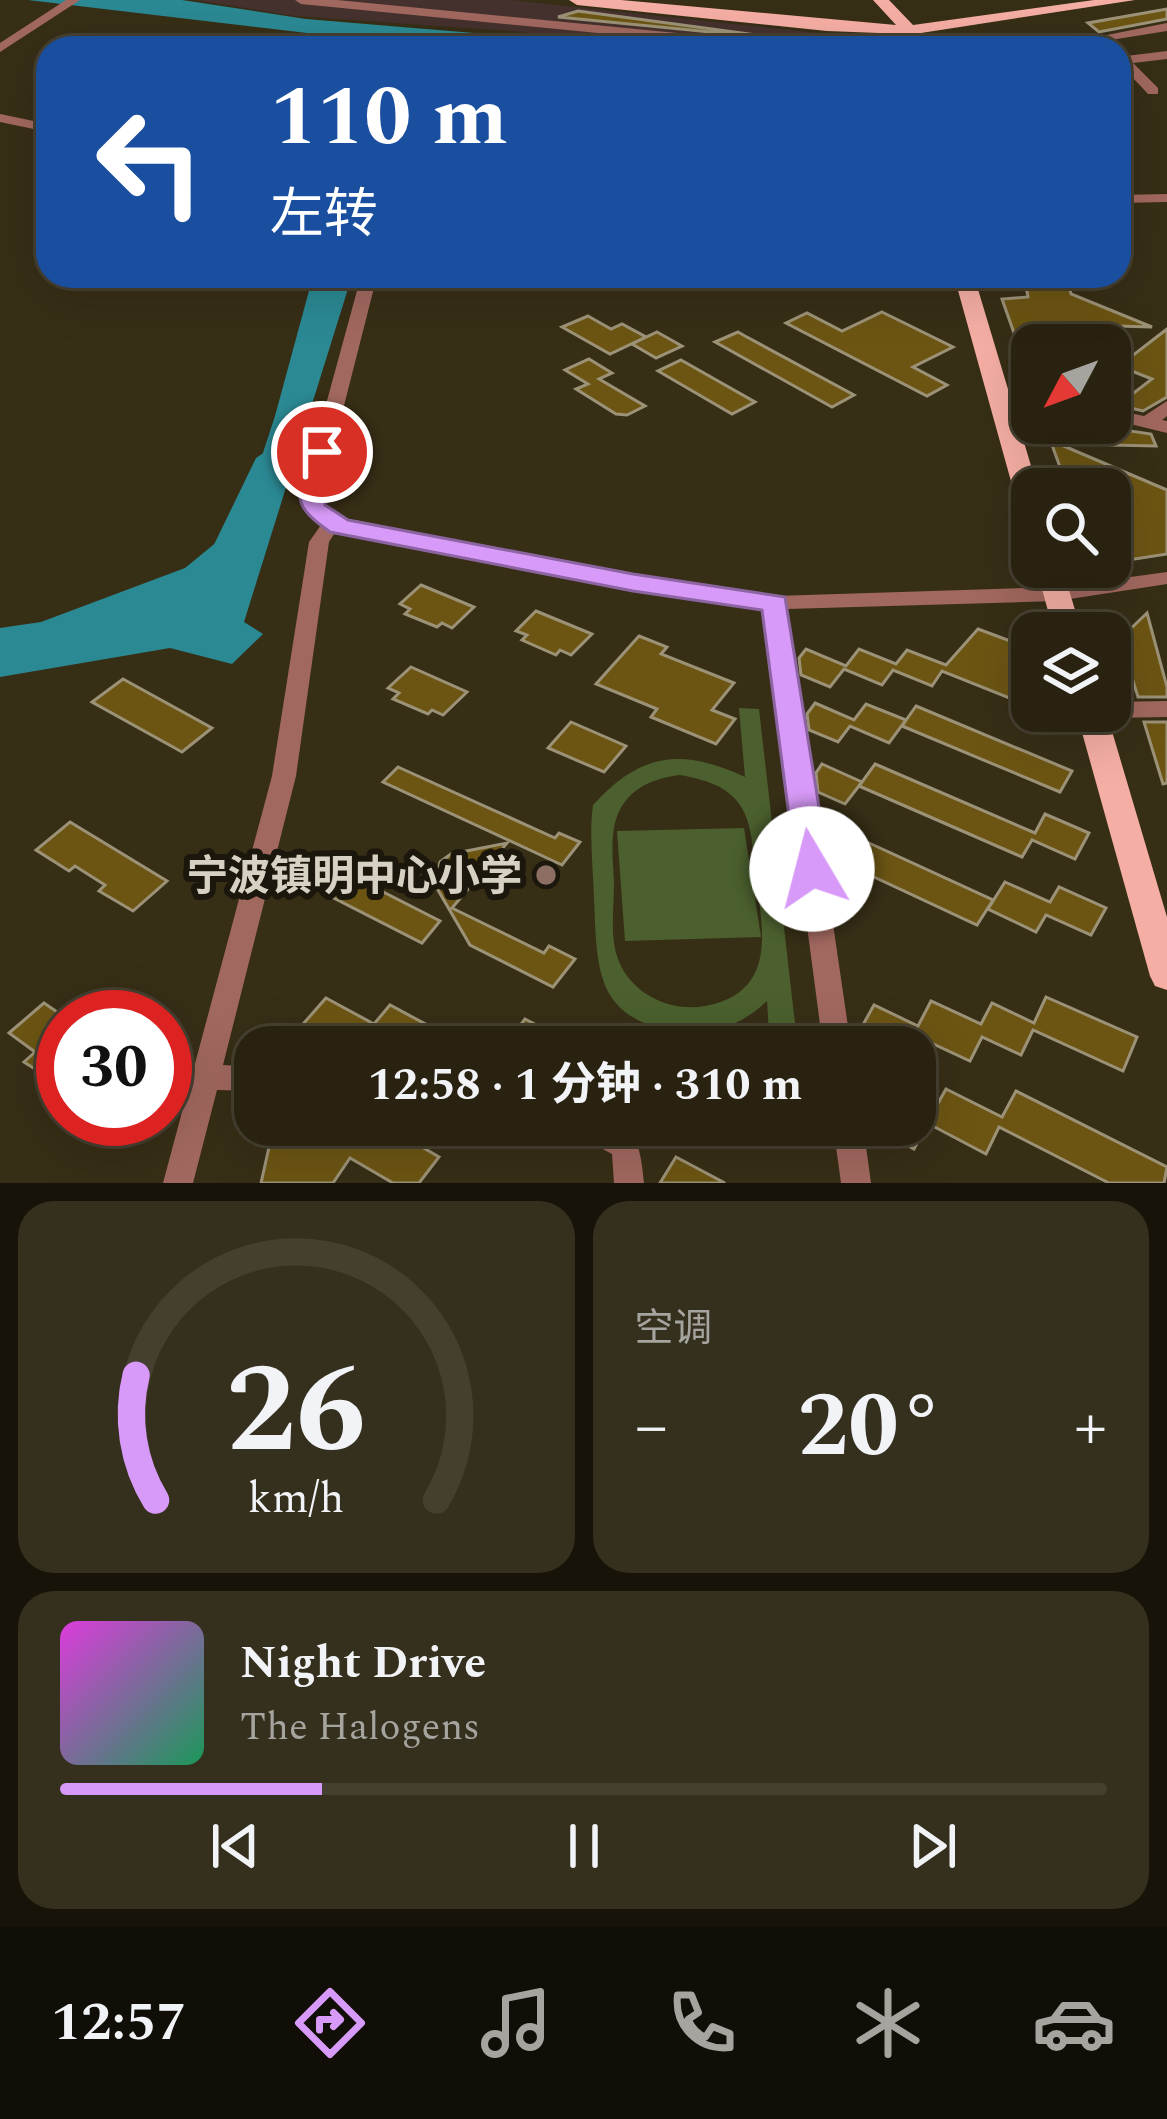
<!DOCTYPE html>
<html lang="zh">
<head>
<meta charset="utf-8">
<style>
  body { margin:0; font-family:Spectral,"Noto Sans SC",serif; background:#352f1e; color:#f1f3f6; height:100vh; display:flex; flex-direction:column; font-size:45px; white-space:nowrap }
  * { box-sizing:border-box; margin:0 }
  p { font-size:39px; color:#a5a49f }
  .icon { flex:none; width:66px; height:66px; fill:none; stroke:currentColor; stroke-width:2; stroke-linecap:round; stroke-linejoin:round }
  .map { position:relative; height:1183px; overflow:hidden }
  .drawer { display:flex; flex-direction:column; gap:18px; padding:18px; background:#171309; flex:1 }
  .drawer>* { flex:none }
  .guide { position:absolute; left:36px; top:36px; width:1095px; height:252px; border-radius:36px; box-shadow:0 12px 48px #0002,0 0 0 3px #453f30; background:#1a4fa0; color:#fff; overflow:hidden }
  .needle { width:78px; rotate:229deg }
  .tools { position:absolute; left:1011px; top:324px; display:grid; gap:24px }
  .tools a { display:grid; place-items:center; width:120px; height:120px; border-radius:24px; background:#292210; box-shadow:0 12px 48px #0002,0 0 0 3px #453f30; font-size:60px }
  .speed { position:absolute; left:36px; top:990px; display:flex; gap:24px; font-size:60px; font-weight:700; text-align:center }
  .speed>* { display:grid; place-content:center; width:156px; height:156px; border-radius:50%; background:#292210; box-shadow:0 12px 48px #0002,0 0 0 3px #453f30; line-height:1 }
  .speed .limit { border:18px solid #d22; background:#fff; color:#111 }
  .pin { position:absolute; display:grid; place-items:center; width:102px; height:102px; color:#fff; margin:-51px; border:6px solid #fff; border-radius:50%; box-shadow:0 3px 12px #0007 }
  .me { position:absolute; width:132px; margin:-66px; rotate:352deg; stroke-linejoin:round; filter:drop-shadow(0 0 9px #0008) }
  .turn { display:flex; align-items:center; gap:42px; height:252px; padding:0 36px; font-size:54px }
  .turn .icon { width:156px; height:156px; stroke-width:2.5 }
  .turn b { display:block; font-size:84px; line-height:102px }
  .big { font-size:90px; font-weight:700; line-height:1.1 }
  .drawer .tile { flex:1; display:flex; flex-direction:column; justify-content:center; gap:18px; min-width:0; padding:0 42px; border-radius:36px; background:#352f1e }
  .drawer .dial { align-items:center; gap:0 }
  .dial svg { height:312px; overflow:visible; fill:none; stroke:#453f30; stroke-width:7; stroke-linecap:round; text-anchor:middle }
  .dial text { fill:#f1f3f6; stroke:none }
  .song { display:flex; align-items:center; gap:36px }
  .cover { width:144px; height:144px; border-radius:18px; background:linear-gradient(135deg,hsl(300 70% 55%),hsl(150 70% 35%)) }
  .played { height:12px; border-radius:6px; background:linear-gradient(90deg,#d89af8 25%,#453f30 25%) }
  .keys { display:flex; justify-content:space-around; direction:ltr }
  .heat { display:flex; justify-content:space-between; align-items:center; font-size:66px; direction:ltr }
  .drawer .tiles { flex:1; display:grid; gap:18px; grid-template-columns:1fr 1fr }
  .tile:last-child { grid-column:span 2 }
  .trip { position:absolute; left:234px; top:1026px; width:702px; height:120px; border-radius:36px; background:#292210; box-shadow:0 12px 48px #0002,0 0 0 3px #453f30; font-weight:700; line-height:120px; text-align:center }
  .dock { display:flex; height:192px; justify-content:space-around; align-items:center; background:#100e06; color:#a5a49f }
  .dock .icon { width:84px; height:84px }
  .dock .active { color:#d89af8 }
  .dock b { font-size:54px; color:#f1f3f6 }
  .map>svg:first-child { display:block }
</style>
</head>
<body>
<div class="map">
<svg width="1167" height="1183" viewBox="0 0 1167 1183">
  <rect width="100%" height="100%" fill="#372e16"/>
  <!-- commercial -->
  <path fill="#45312d" d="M194,0H510L893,41L894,48H658L511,31L295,16Z"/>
  <!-- green -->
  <g fill="#4b602e" fill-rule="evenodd">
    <path d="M739,708L759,709L796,1032H769L767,1001C744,1023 715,1035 683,1032C594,1022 597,969 594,897C593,867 589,835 593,805C641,752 682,748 745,777ZM680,775C701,779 723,784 737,801C753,821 752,847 755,871C762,926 780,992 705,1006C669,1013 628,992 617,956C610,935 614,906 614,883C613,856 608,825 624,803C638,784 658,778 680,775Z"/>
    <path d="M744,828L761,937L625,941L617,831Z"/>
  </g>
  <!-- water -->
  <g fill="#2b8993">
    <path d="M28,0H182L306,19L655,48H395L383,42Z"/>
    <path d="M313,276H352L244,622L263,634L232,664L170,648L0,677V628L41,622L185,568L240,523L275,416Z"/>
  </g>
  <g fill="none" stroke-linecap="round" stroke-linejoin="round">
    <!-- canal -->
    <path fill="#2b8993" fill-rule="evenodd" d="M265,452L274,458L229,555L219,561L212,559L209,555L256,458Z"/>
  </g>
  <!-- building -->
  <g fill="#6c5513" stroke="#9c9277" stroke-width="3">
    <path d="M1167,9V19L1099,32L1088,23Z"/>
    <path d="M578,11L772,37V38L558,17Z"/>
    <path d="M1024,276H1067L1071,294L1152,327L1042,324L1048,345H1032L1030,378L1002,299L1028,297Z"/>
    <path d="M882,312L953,347L913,367L947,385L927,396L786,323L807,313L842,331Z"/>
    <path d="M588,316L611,329L622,324L646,337L610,354L562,327Z"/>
    <path d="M1167,329V397L1143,411L1118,405L1152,379L1119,366Z"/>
    <path d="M657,332L682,346L656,358L632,344Z"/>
    <path d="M738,332L745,336L854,395L832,407L715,342Z"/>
    <path d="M589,359L612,373L599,379L645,406L627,415L616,414L576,389L588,384L565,370Z"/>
    <path d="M681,360L755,402L732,414L658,371Z"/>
    <path d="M1044,423H1077L1081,433L1091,425L1151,434L1156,446L1059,444L1167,490V554L1122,561L1110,555V489H1068Z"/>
    <path d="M421,585L474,607L452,628L442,623L437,627L405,614L410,609L400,604Z"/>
    <path d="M536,611L592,634L571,655L560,650L556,655L522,640L527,635L516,631Z"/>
    <path d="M1147,613L1167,687V697H1138L1120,639Z"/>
    <path d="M978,629L1032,649V707L942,671L932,686L893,670L882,685L844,669L830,687L801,675L799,658L806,649L846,666L859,649L896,664L907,650L946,665Z"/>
    <path d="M639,636L667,647L661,654L734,683L712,710L735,719L716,744L651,717L657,709L596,684Z"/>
    <path d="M411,667L467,692L443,715L432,710L428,714L393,699L399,693L388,688Z"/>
    <path d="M123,679L212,728L182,752L92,702Z"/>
    <path d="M815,703L854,720L866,704L906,720L889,743L850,726L838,742L809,730L807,714Z"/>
    <path d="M916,706L1072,771L1060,792L902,726Z"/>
    <path d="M571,722L626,746L604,772L548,748Z"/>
    <path d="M1144,722H1167V783L1163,784Z"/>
    <path d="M822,764L862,782L845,804L818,792L816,773Z"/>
    <path d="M875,764L1035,833L1045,814L1089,833L1075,859L1032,840L1022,857L859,786Z"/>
    <path d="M398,767L555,838L559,833L580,842L562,865L383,782Z"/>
    <path d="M70,822L167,881L133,911L99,891L105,885L75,866L69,871L36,850Z"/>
    <path d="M832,826L993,900L977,925L827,855L825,837Z"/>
    <path d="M507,843L452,908L544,953L549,946L575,959L553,987L470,945L435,885L440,862L451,854Z"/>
    <path d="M348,874L440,921L422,943L328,895Z"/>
    <path d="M1005,882L1050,902L1059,887L1106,908L1091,935L1046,915L1036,932L988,909Z"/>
    <path d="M1046,997L1137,1037L1123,1071L1033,1030L1021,1055L982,1037L970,1061L916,1036L910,1047H872L855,1039L874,1005L918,1026L931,1001L981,1024L992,1003L1034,1023Z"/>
    <path d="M326,998L374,1024L390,1005L446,1035L436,1047H379L362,1038L354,1047H323L296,1032Z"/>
    <path d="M44,1003L63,1016V1072L49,1062L38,1071L24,1062L35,1052L9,1033Z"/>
    <path d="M525,1019L579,1047H504Z"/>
    <path d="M946,1089L1002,1117L1016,1091L1167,1167L1164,1183H1109L999,1127L986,1154L927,1123Z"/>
    <path d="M274,1125H409L405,1137L439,1157L419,1183H393L350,1158L333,1183H261Z"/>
    <path d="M868,1125H927L914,1149Z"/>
    <path d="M676,1157L725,1183H660Z"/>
  </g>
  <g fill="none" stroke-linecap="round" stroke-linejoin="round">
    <!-- minor -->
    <g fill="#a1685f" fill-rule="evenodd">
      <path d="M66,0H80L0,52V43Z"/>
      <path d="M295,0H337L790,44L796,48H752L301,4Z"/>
      <path d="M1167,23V31L1098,42L1092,38Z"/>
      <path d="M1167,51V59L1133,63L1158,88V94H1148L1119,63V52L1126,56Z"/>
      <path d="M0,114L48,124V132L0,122Z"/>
      <path d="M1167,194V202L1119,203V195Z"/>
      <path d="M361,276H377L321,496C328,512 336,522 355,520L633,576L775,596L1057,587L1167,572V584L1057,601L787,609L851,1047H823L765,608L633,590L355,532L334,534L329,542L296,776L223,1065L255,1067V1091L217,1090L193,1183H163L272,776L309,542L321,525L314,521L301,496Z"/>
      <path d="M1167,401V416L1162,420L1167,421V433L1110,419V409L1144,416Z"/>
      <path d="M1032,408V419L1006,427L997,422Z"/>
      <path d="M1167,701V717L1110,718L1099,711H1110V702Z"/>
      <path d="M570,1125C628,1125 639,1122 644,1183H614L612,1154L575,1134Z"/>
      <path d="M833,1125H863L871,1183H841Z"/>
    </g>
    <!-- major -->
    <g fill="#f5aea3" fill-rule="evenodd">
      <path d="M569,0H621L896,25L873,0H889L913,25L1094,0H1135L921,33V39L915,41L905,34L827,31L577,5Z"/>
      <path d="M954,276H974L1038,489H1032V518L1019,510Z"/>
      <path d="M1036,567H1062L1082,633H1054Z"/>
      <path d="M1076,711H1106L1167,917V990L1155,986L1150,976Z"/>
    </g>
  </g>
  <!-- route -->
  <path fill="#d89af8" stroke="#8c64a1" stroke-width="3" d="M322,444L335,452L325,505L348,520L633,574L785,597L829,869L824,878L812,882L800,878L796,869L762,610L633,591L330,532C289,503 298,497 310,452Z"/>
  <!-- markers -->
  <circle fill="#8d6e63" stroke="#1b170c" stroke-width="4.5" cx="546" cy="875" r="12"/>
  <g text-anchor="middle" stroke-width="12" stroke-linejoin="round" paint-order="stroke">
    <!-- near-poi labels -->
    <g font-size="42" font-weight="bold" fill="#d6d1c3" stroke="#1b170c" text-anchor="end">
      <text x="522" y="890">宁波镇明中心小学</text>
    </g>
  </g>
</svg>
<div class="tools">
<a><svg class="needle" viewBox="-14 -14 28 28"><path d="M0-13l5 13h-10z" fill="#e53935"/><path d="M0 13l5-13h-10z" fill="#a5a49f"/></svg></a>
<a><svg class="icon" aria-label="search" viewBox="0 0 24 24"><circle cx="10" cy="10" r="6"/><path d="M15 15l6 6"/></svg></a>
<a><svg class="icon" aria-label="layers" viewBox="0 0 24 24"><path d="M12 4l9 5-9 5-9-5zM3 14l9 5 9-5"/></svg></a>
</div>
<div class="speed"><div class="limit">30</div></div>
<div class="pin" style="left:322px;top:452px;background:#d93025"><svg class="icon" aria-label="arrive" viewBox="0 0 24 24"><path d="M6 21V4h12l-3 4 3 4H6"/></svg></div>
<svg class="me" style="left:812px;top:869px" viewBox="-20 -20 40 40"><circle r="19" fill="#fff"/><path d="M0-13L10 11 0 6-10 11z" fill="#d89af8"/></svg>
<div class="trip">12:58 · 1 分钟 · 310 m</div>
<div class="guide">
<div class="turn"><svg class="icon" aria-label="left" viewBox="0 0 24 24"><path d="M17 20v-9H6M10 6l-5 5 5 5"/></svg><div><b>110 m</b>左转</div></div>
</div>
</div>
<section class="drawer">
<div class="tiles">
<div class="tile dial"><svg viewBox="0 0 100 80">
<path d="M14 69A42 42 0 1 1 86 69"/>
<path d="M14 69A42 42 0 0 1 9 37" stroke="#d89af8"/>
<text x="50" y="56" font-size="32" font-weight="700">26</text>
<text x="50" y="72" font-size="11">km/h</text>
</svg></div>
<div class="tile"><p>空调</p>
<div class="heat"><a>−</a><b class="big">20°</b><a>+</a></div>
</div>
<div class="tile">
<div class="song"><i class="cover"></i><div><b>Night Drive</b><p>The Halogens</p></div></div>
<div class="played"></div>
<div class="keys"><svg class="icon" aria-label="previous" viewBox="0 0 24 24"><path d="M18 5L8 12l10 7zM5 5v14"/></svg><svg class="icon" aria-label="pause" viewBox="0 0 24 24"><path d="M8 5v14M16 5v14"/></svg><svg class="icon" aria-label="next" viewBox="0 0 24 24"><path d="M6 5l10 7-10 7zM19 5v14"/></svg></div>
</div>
</div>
</section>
<nav class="dock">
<b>12:57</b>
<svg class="icon active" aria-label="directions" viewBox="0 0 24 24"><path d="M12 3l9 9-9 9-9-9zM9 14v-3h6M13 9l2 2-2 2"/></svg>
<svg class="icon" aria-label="music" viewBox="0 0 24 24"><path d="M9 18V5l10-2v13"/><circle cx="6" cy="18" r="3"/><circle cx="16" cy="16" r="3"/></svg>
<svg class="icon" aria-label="phone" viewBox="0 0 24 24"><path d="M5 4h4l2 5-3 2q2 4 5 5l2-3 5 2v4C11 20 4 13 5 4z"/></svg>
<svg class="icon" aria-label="climate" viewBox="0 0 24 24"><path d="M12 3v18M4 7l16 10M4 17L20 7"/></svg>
<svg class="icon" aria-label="car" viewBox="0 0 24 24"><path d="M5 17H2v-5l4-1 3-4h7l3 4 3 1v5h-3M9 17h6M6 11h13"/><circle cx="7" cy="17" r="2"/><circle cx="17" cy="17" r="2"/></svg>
</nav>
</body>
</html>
